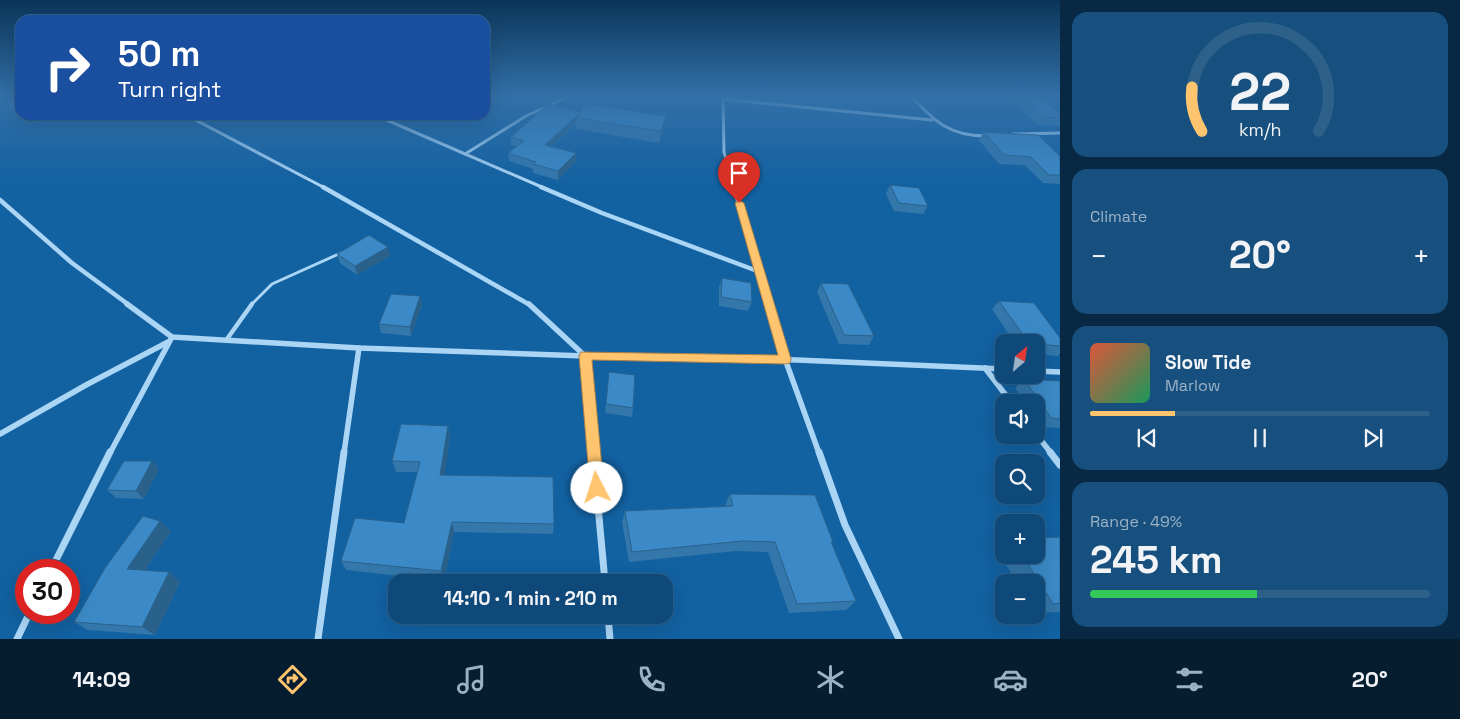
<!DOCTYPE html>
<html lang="en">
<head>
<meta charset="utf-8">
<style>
  body { margin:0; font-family:"Space Grotesk",sans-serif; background:#17507e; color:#f1f3f6; height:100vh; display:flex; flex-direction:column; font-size:19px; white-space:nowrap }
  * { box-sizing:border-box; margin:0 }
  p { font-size:16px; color:#9bb2c6 }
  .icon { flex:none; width:28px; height:28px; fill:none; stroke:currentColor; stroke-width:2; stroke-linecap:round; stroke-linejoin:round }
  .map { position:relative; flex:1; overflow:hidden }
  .side { display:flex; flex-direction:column; gap:12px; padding:12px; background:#082843; width:400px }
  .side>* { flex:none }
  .guide { position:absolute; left:15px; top:15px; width:475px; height:105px; border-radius:15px; box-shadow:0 5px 20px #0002,0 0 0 1px #2e618a; background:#1a4fa0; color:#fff; overflow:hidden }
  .needle { width:32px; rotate:29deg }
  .controls { position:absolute; left:995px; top:334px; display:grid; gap:10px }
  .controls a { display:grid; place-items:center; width:50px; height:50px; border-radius:10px; background:#0e4979; box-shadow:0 5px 20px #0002,0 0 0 1px #2e618a; font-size:25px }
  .speed { position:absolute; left:15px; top:559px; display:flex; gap:10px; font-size:25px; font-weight:700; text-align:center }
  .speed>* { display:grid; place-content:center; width:65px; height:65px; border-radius:50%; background:#0e4979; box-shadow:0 5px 20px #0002,0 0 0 1px #2e618a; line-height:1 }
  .speed .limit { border:8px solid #d22; background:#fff; color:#111 }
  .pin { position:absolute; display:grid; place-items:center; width:42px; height:42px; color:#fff; margin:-51px -21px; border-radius:50% 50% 50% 0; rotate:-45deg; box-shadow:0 0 5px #0007 }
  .pin .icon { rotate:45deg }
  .me { position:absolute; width:55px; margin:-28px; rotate:355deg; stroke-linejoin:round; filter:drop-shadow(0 0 4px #0008) }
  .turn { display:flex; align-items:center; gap:18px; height:105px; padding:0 20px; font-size:22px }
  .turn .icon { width:65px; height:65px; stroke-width:2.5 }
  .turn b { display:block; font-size:35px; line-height:42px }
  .big { font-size:38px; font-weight:700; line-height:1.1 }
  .side .card { flex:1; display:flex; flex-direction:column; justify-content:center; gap:8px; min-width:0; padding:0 18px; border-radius:15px; background:#17507e }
  .side .dial { align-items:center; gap:0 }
  .dial svg { height:130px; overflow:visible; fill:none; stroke:#2e618a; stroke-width:7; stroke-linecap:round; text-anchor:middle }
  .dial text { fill:#f1f3f6; stroke:none }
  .song { display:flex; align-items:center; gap:15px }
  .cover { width:60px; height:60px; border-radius:8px; background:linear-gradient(135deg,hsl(10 70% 55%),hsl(150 70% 35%)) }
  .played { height:5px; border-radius:2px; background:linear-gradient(90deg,#ffc46e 25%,#2e618a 25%) }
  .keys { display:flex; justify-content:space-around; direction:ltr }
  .heat { display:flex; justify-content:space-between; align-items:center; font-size:28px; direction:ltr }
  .charge { height:8px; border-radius:4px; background:linear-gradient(90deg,#34c759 49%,#2e618a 0) }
  .trip { position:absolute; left:388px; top:574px; width:285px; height:50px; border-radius:15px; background:#0e4979; box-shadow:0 5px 20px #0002,0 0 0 1px #2e618a; font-weight:700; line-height:50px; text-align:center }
  .menu { display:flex; height:80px; justify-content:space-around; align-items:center; background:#061d30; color:#9bb2c6 }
  .menu .icon { width:35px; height:35px }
  .menu .active { color:#ffc46e }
  .menu b { font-size:22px; color:#f1f3f6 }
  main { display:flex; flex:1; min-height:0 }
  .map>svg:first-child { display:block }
</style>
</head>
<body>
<main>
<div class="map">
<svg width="1060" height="639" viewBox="0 0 1060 639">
  <rect width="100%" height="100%" fill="#1261a1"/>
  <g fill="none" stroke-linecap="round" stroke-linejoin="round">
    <!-- lane-far1 -->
    <path stroke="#abd5f5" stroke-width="3" d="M251,305L272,284L341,253"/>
    <!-- lane -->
    <path stroke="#abd5f5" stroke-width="4.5" d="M227,339L252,304"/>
    <!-- street-far3 -->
    <g stroke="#abd5f5" stroke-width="3">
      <path d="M723,95L724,152L735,188"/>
      <path d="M910,95C934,121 949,136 986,136"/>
      <path d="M723,99L932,120"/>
      <path d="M186,115L325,188"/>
      <path d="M375,115L544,188"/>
      <path d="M1012,134L1060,133"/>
      <path d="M465,154L526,116L572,95"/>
    </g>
    <!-- street-far2 -->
    <g stroke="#abd5f5" stroke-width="4.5">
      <path d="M323,187L530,305"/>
      <path d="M541,187L602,213L760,272"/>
      <path d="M734,187L769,305"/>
      <path d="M0,200L72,263L129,305"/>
    </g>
    <!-- street-far1 -->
    <g stroke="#abd5f5" stroke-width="5.5">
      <path d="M127,304L172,337L359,348L585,356L797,360L1004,369"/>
      <path d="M529,304L585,356L594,453"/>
      <path d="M769,304L785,359L819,453"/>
      <path d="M985,368L1011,402"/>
      <path d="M1036,371L1060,372"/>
      <path d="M0,434L86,385L168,342"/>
      <path d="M1036,434L1051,453"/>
      <path d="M110,453L172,337"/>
      <path d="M344,453L359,348"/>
    </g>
    <!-- street -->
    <g stroke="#abd5f5" stroke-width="7">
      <path d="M593,452L605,582"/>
      <path d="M819,452L845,525L899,639"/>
      <path d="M1050,452L1060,465"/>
      <path d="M51,570L110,452"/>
      <path d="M608,615L610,639"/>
      <path d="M17,639L30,612"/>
      <path d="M318,639L344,452"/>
    </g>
  </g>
  <!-- wall -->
  <g fill="#3377ab">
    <path d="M1013,95H1038L1060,118V126L1038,125L1010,99Z"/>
    <path d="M5,102L58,115L28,125L10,110Z"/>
    <path d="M580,112L666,116L664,128L659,143L576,129V124L552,146L576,153V161L558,180L533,173V169L509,161L508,153L517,146L511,145V137Z"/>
    <path d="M984,132L1060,156V184L1043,183L1025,165L999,164L979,140Z"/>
    <path d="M890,185L928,206L923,214L894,211L886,194Z"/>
    <path d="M337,254L390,256L357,275L340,263Z"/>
    <path d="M722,278L752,302L748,311L719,306V287Z"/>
    <path d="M821,283L874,336L869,345L839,344L817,292Z"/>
    <path d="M420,296L422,305L411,336L381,333L379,324Z"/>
    <path d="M999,301L1060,338V353L1058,356L1036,354V342H1014L992,309Z"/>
    <path d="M609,372L633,408L632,417L605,413Z"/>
    <path d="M1024,379L1060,381V428L1042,427L1036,419V402H1025L1015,388Z"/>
    <path d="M448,426L450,437L444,475L554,524L553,534L454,532L444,581L346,570L341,561L404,523L417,472H396L392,461Z"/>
    <path d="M152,461L159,469L144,499L116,498L107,490Z"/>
    <path d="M730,494L833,542L832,544L856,601L846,610L789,613L768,552L736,551L629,562L622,522L625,511L725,506V505Z"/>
    <path d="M171,531L145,570L180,582L155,635L88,630L74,622Z"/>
    <path d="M1060,537V612L1036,613V582H1017L996,550L1004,544V555H1036Z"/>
  </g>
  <!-- shaded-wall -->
  <g fill="#29618b">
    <path d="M581,112L577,118L576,124L545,153V145Z"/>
    <path d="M29,115H58L28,125L23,117Z"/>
    <path d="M666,116L664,128L659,143L661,131Z"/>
    <path d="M576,153V161L558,180V171Z"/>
    <path d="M388,247L390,256L357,275L355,266Z"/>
    <path d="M420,296L422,305L411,336L410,327Z"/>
    <path d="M448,426L450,437L443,486L440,475Z"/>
    <path d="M152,461L159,469L144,499L136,491Z"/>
    <path d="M160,521L171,531L139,579L127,569Z"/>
    <path d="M452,522L454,532L444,581L441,571Z"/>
    <path d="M169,572L180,582L155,635L142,627Z"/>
  </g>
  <!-- building -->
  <g fill="#3b8ac7" stroke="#29618b">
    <path d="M1019,95H1038L1060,114V118L1043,117Z"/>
    <path d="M20,98V115L5,102Z"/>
    <path d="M548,104L581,112L545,145L576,153L558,171L533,164L536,162L508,153L524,141L511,137Z"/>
    <path d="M585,104L666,116L661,131L577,118Z"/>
    <path d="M20,115H29L23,117Z"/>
    <path d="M984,132L1038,135L1060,156V175H1049L1031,157L1004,155Z"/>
    <path d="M890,185L919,188L928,206L899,203Z"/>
    <path d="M369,235L388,247L355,266L337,254Z"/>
    <path d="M722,278L751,283L752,302L721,297Z"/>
    <path d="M821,283L848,284L874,336L844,335Z"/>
    <path d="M391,294L420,296L410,327L379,324Z"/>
    <path d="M999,301L1034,303L1060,338V346L1036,344V342H1028Z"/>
    <path d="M609,372L635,375L633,408L606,404Z"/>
    <path d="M1024,379L1060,381V419L1051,418Z"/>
    <path d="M401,424L448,426L440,475L553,477L554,524L452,522L441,571L341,561L355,518L404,523L420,462L392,461Z"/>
    <path d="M124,461H152L136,491L107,490Z"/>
    <path d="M730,494L815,495L833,542H831L856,601L797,604L775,542L742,541L632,552L625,511L733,506Z"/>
    <path d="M143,516L160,521L127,569L169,572L142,627L74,622L105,568Z"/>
    <path d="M1060,537V603L1053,604L1022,555H1036V538Z"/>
  </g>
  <!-- sky -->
  <linearGradient id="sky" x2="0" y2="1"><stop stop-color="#0a3559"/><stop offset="0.52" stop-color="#3370a8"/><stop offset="1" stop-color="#3370a8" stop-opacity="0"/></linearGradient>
  <rect width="1060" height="184" fill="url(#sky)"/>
  <!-- route -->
  <path fill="#ffc46e" stroke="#a67f48" d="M739,200L744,203L791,359L790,363L785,364L592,360L604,488L602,493L597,495L592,493L590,488L579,356L581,352L778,355L735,203Z"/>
</svg>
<div class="controls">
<a><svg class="needle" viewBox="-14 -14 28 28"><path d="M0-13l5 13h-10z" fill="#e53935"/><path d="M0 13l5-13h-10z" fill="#9bb2c6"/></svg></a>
<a><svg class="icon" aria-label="sound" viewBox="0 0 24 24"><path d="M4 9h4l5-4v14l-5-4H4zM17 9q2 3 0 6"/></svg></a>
<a><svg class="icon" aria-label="search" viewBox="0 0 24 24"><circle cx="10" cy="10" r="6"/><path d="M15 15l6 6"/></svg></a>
<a>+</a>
<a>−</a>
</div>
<div class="speed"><div class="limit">30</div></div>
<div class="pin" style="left:739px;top:203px;background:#d93025"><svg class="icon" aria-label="arrive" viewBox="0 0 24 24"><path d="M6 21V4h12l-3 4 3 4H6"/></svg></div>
<svg class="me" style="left:597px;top:488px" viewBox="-20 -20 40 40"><circle r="19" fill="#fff"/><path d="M0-13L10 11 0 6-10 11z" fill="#ffc46e"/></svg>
<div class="trip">14:10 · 1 min · 210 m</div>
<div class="guide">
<div class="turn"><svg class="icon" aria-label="right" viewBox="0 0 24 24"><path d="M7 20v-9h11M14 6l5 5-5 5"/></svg><div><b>50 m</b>Turn right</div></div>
</div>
</div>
<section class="side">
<div class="card dial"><svg viewBox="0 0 100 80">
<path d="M14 69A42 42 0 1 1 86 69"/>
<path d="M14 69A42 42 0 0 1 8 42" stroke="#ffc46e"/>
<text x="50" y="56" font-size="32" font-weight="700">22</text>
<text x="50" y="72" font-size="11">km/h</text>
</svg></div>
<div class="card"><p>Climate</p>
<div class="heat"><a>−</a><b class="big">20°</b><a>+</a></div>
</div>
<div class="card">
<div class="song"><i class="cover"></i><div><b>Slow Tide</b><p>Marlow</p></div></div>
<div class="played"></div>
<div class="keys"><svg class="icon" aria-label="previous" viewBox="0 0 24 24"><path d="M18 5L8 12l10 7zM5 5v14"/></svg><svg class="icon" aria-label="pause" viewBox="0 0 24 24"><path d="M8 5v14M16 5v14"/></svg><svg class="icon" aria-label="next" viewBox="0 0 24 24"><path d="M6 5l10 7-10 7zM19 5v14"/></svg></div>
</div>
<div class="card"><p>Range · 49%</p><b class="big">245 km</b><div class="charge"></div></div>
</section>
</main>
<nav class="menu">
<b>14:09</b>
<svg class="icon active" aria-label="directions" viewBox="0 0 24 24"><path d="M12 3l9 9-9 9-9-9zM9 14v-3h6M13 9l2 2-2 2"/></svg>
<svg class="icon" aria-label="music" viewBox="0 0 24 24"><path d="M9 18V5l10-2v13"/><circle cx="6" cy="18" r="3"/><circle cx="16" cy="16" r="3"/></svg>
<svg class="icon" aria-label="phone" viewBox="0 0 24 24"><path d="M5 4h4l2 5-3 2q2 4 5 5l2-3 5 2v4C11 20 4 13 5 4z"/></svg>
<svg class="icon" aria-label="climate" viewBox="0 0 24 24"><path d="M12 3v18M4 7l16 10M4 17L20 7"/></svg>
<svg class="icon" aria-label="car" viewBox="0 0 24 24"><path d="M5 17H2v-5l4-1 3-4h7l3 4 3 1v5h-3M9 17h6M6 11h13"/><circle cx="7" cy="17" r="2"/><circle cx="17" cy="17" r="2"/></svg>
<svg class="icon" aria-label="filters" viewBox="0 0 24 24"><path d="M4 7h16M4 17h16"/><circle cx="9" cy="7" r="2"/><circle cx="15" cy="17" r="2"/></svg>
<b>20°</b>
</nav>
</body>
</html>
